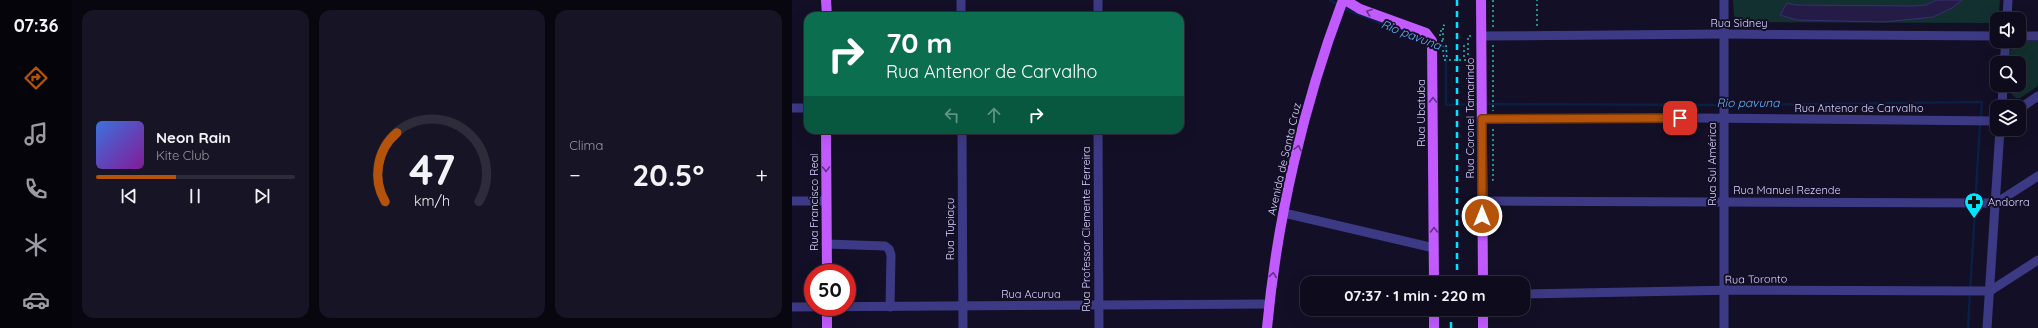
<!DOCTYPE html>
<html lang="pt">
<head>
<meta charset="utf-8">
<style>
  body { margin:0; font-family:Quicksand,sans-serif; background:#171425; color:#f1f3f6; height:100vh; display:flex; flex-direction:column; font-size:15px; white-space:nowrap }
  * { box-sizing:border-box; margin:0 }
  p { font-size:13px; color:#9b9ba3 }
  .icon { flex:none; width:22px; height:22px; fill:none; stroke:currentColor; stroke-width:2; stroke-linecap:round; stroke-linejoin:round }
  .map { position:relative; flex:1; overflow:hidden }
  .panel { display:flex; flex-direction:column; gap:10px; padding:10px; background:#08060f; width:720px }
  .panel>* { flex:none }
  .banner { position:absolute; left:12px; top:12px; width:380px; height:122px; border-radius:12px; box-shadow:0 4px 16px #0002,0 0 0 1px #2e2b3b; background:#0b6e4f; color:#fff; overflow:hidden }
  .buttons { position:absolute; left:1198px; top:12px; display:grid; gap:8px }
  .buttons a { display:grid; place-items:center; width:36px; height:36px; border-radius:8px; background:#0e0b1c; box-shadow:0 4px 16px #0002,0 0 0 1px #2e2b3b; font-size:20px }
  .speed { position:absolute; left:12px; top:264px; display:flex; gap:8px; font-size:20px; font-weight:700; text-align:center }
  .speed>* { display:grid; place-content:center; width:52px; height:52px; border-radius:50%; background:#0e0b1c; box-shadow:0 4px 16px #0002,0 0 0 1px #2e2b3b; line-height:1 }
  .speed .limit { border:6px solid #d22; background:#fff; color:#111 }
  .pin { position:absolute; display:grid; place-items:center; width:34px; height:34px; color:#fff; margin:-17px; border-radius:8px; box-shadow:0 2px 6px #0006 }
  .me { position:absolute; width:44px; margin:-22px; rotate:0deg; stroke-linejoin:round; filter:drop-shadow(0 0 3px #0008) }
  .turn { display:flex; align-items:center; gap:14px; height:84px; padding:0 16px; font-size:18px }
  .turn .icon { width:52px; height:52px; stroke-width:2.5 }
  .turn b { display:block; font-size:28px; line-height:34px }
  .lanes { display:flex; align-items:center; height:38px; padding:0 16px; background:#0003; justify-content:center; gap:20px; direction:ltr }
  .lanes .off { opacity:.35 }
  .big { font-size:30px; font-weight:700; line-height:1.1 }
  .panel .widget { flex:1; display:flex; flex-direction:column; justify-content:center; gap:6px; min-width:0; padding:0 14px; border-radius:12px; background:#171425 }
  .panel .dial { align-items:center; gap:0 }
  .dial svg { height:104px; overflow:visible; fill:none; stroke:#2e2b3b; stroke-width:7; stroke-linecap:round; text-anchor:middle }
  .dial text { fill:#f1f3f6; stroke:none }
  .song { display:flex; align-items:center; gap:12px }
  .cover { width:48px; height:48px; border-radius:6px; background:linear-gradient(135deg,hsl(220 70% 55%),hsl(290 70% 35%)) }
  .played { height:4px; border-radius:2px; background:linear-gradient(90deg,#b45309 40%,#2e2b3b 40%) }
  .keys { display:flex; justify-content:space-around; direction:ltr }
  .heat { display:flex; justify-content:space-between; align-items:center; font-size:22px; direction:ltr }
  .panel .tiles { flex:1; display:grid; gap:10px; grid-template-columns:repeat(3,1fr) }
  .trip { position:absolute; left:508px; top:276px; width:230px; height:40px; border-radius:12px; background:#0e0b1c; box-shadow:0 4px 16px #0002,0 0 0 1px #2e2b3b; font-weight:700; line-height:40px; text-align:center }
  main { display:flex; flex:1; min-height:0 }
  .menu { display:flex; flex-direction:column; width:72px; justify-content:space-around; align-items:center; background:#06040b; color:#9b9ba3 }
  .menu .icon { width:28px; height:28px }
  .menu .current { color:#b45309 }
  .menu b { font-size:18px; color:#f1f3f6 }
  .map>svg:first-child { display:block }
</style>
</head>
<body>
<main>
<nav class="menu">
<b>07:36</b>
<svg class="icon current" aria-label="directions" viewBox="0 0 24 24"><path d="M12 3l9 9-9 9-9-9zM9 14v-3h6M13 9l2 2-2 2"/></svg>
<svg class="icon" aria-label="music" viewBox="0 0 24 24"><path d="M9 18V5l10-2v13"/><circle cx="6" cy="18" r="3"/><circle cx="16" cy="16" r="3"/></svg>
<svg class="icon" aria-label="phone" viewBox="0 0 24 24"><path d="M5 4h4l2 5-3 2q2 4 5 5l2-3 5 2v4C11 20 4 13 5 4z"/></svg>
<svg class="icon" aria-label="climate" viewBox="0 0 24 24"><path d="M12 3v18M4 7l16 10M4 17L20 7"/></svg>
<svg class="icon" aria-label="car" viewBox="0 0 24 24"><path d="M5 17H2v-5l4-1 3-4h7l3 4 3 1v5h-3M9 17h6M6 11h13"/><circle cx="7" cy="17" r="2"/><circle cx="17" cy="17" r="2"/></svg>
</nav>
<section class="panel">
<div class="tiles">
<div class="widget">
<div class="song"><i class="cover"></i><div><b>Neon Rain</b><p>Kite Club</p></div></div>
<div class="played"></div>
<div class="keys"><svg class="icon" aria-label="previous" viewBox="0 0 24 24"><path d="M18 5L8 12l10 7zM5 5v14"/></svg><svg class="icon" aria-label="pause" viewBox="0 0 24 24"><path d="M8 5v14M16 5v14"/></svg><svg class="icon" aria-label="next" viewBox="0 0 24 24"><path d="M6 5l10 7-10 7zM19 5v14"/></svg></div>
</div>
<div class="widget dial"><svg viewBox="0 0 100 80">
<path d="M14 69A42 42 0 1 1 86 69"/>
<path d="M14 69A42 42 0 0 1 23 16" stroke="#b45309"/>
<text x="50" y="56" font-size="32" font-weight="700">47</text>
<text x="50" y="72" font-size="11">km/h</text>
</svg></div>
<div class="widget"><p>Clima</p>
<div class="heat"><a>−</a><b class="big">20.5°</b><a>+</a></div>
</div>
</div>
</section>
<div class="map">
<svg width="1246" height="328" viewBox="0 0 1246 328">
  <rect width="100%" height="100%" fill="#130f26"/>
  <!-- green -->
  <g fill="#12302f">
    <path d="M941,0H1208C1207,9 1208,18 1199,23L950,22L942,16Z"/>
    <path d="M1228,41H1246V86L1228,98H1224L1216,91L1215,85H1227V63H1217C1218,53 1217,45 1228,41Z"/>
  </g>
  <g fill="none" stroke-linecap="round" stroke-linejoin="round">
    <!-- stream -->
    <g stroke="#0a1f44" stroke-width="2.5">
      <path d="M538,0L546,5"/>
      <path d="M550,8L637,42"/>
      <path d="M643,44L654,48V105L687,104"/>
      <path d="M692,104L929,105"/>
      <path d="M934,105L1190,102L1189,118"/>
      <path d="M1176,328L1188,123"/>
    </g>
  </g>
  <!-- building -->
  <path fill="#241b47" stroke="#3b2d73" d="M1145,0H1170L1160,8L1141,17L1092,22L1005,20L988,15L995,3L1003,5L1122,6L1134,5Z"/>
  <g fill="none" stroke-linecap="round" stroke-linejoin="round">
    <!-- path -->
    <g stroke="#2fb8b0" stroke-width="1.5" stroke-dasharray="2 3" stroke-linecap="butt">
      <path d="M701,0V27"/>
      <path d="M919,25L923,18"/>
      <path d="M745,26V0"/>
      <path d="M648,36V31H651"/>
      <path d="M650,40L652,60"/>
      <path d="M651,40V25L654,26"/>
      <path d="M654,45L655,60"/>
      <path d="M672,45V60"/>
      <path d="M701,45V111"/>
      <path d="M676,60V36H680"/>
      <path d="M700,180H701V127"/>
    </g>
    <!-- minor -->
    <g stroke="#3d3a85" stroke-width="9">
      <path d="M169,0V16"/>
      <path d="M306,0V16"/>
      <path d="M1215,19L1216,0"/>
      <path d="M689,36L932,34L1205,36"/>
      <path d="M1227,36H1246"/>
      <path d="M1212,63L1214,41"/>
      <path d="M1210,107L1211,85"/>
      <path d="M0,108H16"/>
      <path d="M1227,109L1246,96"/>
      <path d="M690,119L904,118L1205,121"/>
      <path d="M170,130L171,328"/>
      <path d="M306,130L307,328"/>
      <path d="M0,201H33"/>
      <path d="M690,201L1204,203L1246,176"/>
      <path d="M492,213L642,248"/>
      <path d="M34,244L93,246L97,249L99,255L98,307"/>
      <path d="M731,294L945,290L1198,291L1246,260"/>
      <path d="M0,307L477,304"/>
      <path d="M932,328V0"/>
      <path d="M1195,328L1208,129"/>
    </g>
    <!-- major -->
    <g stroke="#c25bff" stroke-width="10">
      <path d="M34,0L35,16"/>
      <path d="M553,0L568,9L634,33L640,41L642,283"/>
      <path d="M689,0L691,283"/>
      <path d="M34,130L35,273"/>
      <path d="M642,309V328"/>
      <path d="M691,309V328"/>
      <path d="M35,328V307"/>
      <path d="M475,328C485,218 512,103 551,0"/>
    </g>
    <!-- rail -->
    <g stroke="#00e5ff" stroke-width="2.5" stroke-dasharray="6 5" stroke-linecap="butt">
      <path d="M665,0V283"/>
      <path d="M659,328V309"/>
    </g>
    <!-- path-bridge -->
    <path stroke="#2fb8b0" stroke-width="1.5" stroke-dasharray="2 3" stroke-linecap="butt" d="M652,60H676"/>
  </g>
  <!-- one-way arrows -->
  <defs><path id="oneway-chevron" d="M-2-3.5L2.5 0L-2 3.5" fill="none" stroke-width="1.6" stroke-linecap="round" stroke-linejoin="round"/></defs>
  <g stroke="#623188">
    <use href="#oneway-chevron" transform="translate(577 12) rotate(-160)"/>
    <use href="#oneway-chevron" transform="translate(641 100) rotate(-90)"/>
    <use href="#oneway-chevron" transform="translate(506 148) rotate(-77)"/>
    <use href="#oneway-chevron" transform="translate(34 169) rotate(90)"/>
    <use href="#oneway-chevron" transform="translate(642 230) rotate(-90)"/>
    <use href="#oneway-chevron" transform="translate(481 275) rotate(-82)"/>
  </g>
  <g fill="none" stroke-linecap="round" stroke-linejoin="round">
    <!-- route casing -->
    <g stroke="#753606" stroke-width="10">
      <path id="route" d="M690,216V119L888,118"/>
    </g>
    <!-- route -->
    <use href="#route" stroke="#b45309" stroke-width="7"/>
  </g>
  <!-- icons -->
  <defs>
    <g id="pharmacy-pin" transform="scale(1)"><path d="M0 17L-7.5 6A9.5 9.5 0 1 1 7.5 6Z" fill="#00e5ff" stroke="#130f26"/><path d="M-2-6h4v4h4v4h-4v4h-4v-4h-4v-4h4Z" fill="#111"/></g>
  </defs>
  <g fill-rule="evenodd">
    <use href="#pharmacy-pin" x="1182" y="202"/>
  </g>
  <g text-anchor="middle" stroke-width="4" stroke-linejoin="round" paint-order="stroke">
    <!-- street labels -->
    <g font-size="11" fill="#d9d4ff" stroke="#130f26">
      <text x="947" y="27">Rua Sidney</text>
      <text x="1067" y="112">Rua Antenor de Carvalho</text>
      <text transform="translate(629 113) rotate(-90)" y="4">Rua Ubatuba</text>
      <text transform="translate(678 118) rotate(-90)" y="4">Rua Coronel Tamarindo</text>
      <text transform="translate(492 159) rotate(-77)" y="4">Avenida de Santa Cruz</text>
      <text transform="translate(920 164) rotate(-90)" y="4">Rua Sul América</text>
      <text x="995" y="194">Rua Manuel Rezende</text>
      <text transform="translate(22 202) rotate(-90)" y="4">Rua Francisco Real</text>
      <text transform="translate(158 229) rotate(-90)" y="4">Rua Tupiaçu</text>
      <text transform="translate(294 229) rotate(-90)" y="4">Rua Professor Clemente Ferreira</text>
      <text transform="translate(964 279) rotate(-1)" y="4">Rua Toronto</text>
      <text x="239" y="298">Rua Acurua</text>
    </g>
    <!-- poi labels -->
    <g font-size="11" fill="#d9d4ff" stroke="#130f26" text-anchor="start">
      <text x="1196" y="206">Andorra</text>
    </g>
    <!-- water labels -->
    <g font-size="12" font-style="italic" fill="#62b6ff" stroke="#130f26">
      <text transform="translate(619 35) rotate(21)" y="4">Rio pavuna</text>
      <text x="956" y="107">Rio pavuna</text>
    </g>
  </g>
</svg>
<div class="buttons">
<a><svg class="icon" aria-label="sound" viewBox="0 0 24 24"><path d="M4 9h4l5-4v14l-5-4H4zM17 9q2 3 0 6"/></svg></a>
<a><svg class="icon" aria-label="search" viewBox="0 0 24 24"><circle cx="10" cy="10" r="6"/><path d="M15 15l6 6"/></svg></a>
<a><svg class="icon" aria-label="layers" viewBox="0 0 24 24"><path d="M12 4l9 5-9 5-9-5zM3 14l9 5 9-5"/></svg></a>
</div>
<div class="speed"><div class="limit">50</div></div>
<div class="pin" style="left:888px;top:118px;background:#d93025"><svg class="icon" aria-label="arrive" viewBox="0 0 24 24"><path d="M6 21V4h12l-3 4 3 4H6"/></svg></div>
<svg class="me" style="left:690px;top:216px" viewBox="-20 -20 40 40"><circle r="17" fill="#b45309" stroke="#fff" stroke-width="3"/><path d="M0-11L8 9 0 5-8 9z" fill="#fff"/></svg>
<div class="trip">07:37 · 1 min · 220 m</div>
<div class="banner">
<div class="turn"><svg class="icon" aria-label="right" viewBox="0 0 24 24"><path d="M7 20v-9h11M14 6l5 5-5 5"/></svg><div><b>70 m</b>Rua Antenor de Carvalho</div></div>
<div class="lanes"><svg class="icon off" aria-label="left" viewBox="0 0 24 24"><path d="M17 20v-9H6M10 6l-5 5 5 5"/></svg><svg class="icon off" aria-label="ahead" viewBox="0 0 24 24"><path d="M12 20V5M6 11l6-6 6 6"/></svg><svg class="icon" aria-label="right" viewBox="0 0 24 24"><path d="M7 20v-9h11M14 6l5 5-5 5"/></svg></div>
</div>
</div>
</main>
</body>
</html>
